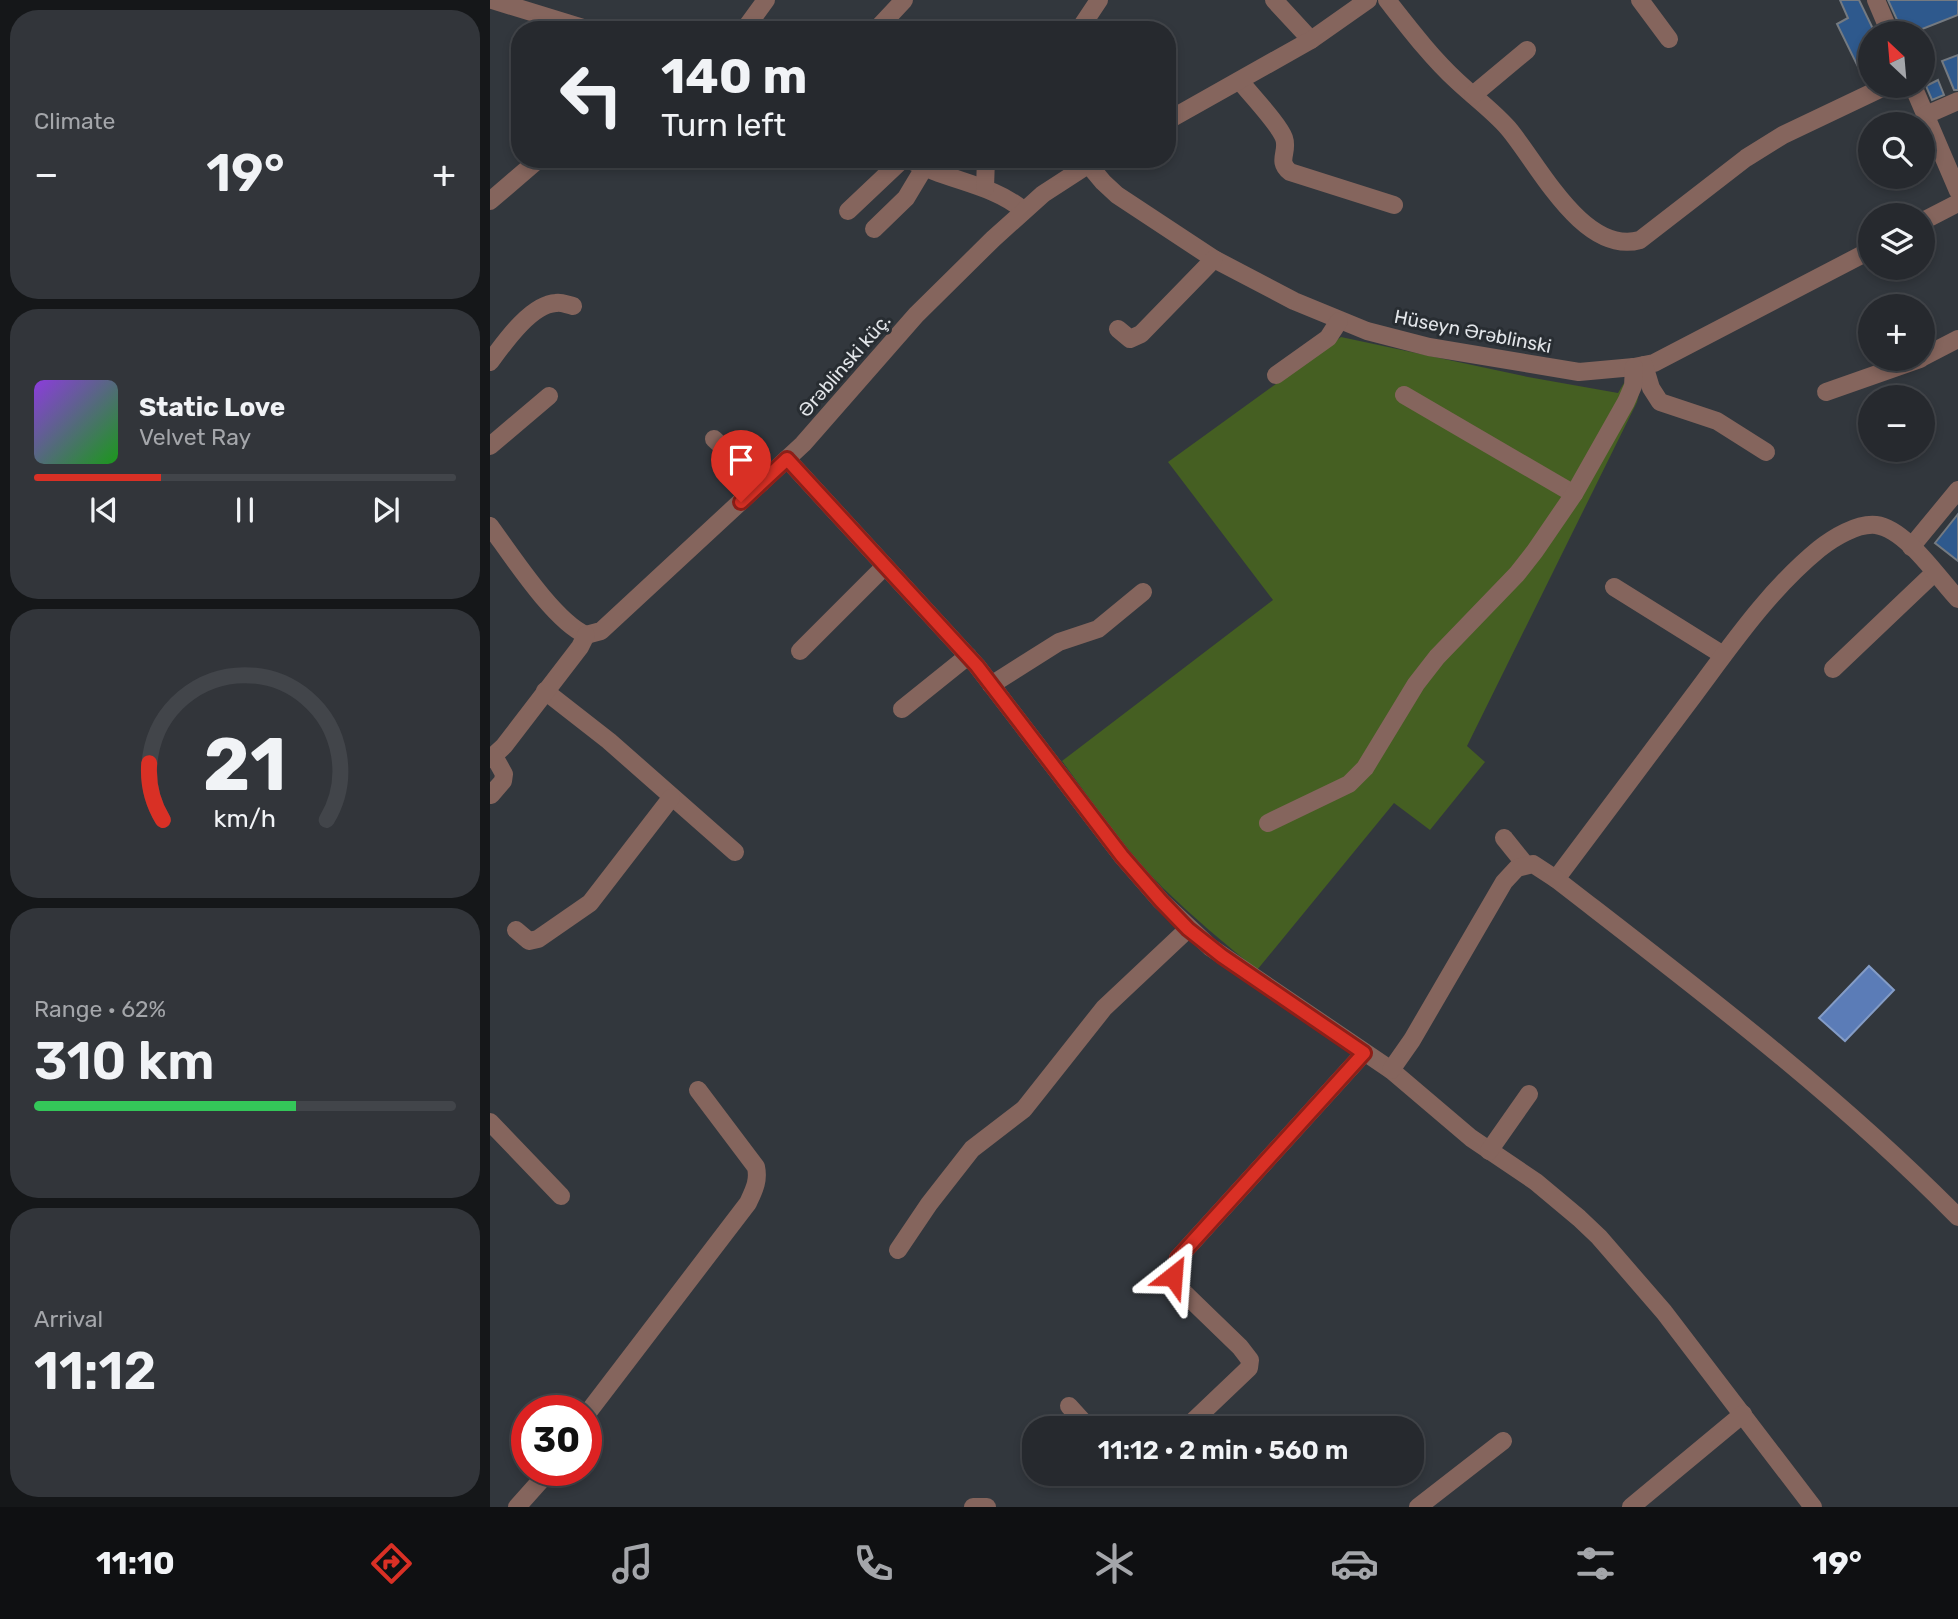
<!DOCTYPE html>
<html lang="en">
<head>
<meta charset="utf-8">
<style>
  body { margin:0; font-family:Rubik,sans-serif; background:#32353a; color:#f1f3f6; height:100vh; display:flex; flex-direction:column; font-size:26px; white-space:nowrap }
  * { box-sizing:border-box; margin:0 }
  p { font-size:23px; color:#a4a6aa }
  .icon { flex:none; width:38px; height:38px; fill:none; stroke:currentColor; stroke-width:2; stroke-linecap:round; stroke-linejoin:round }
  .map { position:relative; flex:1; overflow:hidden }
  .panel { display:flex; flex-direction:column; gap:10px; padding:10px; background:#151719; width:490px }
  .panel>* { flex:none }
  .banner { position:absolute; left:21px; top:21px; width:665px; height:147px; border-radius:28px; box-shadow:0 4px 10px #0003,0 0 0 2px #42454a; background:#26292e; color:#f1f3f6; overflow:hidden }
  .needle { width:46px; rotate:334deg }
  .fabs { position:absolute; left:1368px; top:21px; display:grid; gap:14px }
  .fabs a { display:grid; place-items:center; width:77px; height:77px; border-radius:50%; background:#26292e; box-shadow:0 4px 10px #0003,0 0 0 2px #42454a; font-size:35px }
  .speed { position:absolute; left:21px; top:1395px; display:flex; gap:14px; font-size:35px; font-weight:700; text-align:center }
  .speed>* { display:grid; place-content:center; width:91px; height:91px; border-radius:50%; background:#26292e; box-shadow:0 4px 10px #0003,0 0 0 2px #42454a; line-height:1 }
  .speed .limit { border:10px solid #d22; background:#fff; color:#111 }
  .pin { position:absolute; display:grid; place-items:center; width:60px; height:60px; color:#fff; margin:-72px -30px; border-radius:50% 50% 50% 0; rotate:-45deg; box-shadow:0 0 7px #0007 }
  .pin .icon { rotate:45deg }
  .me { position:absolute; width:77px; margin:-38px; rotate:28deg; stroke-linejoin:round; filter:drop-shadow(0 0 5px #0008) }
  .turn { display:flex; align-items:center; gap:24px; height:147px; padding:0 35px; font-size:32px }
  .turn .icon { width:91px; height:91px; stroke-width:2.5 }
  .turn b { display:block; font-size:49px; line-height:60px }
  .big { font-size:52px; font-weight:600; line-height:1.1 }
  .panel .tile { flex:1; display:flex; flex-direction:column; justify-content:center; gap:10px; min-width:0; padding:0 24px; border-radius:28px; background:#32353a }
  .panel .dial { align-items:center; gap:0 }
  .dial svg { height:182px; overflow:visible; fill:none; stroke:#42454a; stroke-width:7; stroke-linecap:round; text-anchor:middle }
  .dial text { fill:#f1f3f6; stroke:none }
  .song { display:flex; align-items:center; gap:21px }
  .cover { width:84px; height:84px; border-radius:10px; background:linear-gradient(135deg,hsl(270 70% 55%),hsl(120 70% 35%)) }
  .played { height:7px; border-radius:4px; background:linear-gradient(90deg,#d93025 30%,#42454a 30%) }
  .keys { display:flex; justify-content:space-around; direction:ltr }
  .heat { display:flex; justify-content:space-between; align-items:center; font-size:38px; direction:ltr }
  .charge { height:10px; border-radius:5px; background:linear-gradient(90deg,#34c759 62%,#42454a 0) }
  .trip { position:absolute; left:532px; top:1416px; width:402px; height:70px; border-radius:28px; background:#26292e; box-shadow:0 4px 10px #0003,0 0 0 2px #42454a; font-weight:600; line-height:70px; text-align:center }
  .menu { display:flex; height:112px; justify-content:space-around; align-items:center; background:#0f1012; color:#a4a6aa }
  .menu .icon { width:49px; height:49px }
  .menu .selected { color:#d93025 }
  .menu b { font-size:32px; color:#f1f3f6 }
  main { display:flex; flex:1; min-height:0 }
  .map>svg:first-child { display:block }
</style>
</head>
<body>
<main>
<section class="panel">
<div class="tile"><p>Climate</p>
<div class="heat"><a>−</a><b class="big">19°</b><a>+</a></div>
</div>
<div class="tile">
<div class="song"><i class="cover"></i><div><b>Static Love</b><p>Velvet Ray</p></div></div>
<div class="played"></div>
<div class="keys"><svg class="icon" aria-label="previous" viewBox="0 0 24 24"><path d="M18 5L8 12l10 7zM5 5v14"/></svg><svg class="icon" aria-label="pause" viewBox="0 0 24 24"><path d="M8 5v14M16 5v14"/></svg><svg class="icon" aria-label="next" viewBox="0 0 24 24"><path d="M6 5l10 7-10 7zM19 5v14"/></svg></div>
</div>
<div class="tile dial"><svg viewBox="0 0 100 80">
<path d="M14 69A42 42 0 1 1 86 69"/>
<path d="M14 69A42 42 0 0 1 8 44" stroke="#d93025"/>
<text x="50" y="56" font-size="32" font-weight="700">21</text>
<text x="50" y="72" font-size="11">km/h</text>
</svg></div>
<div class="tile"><p>Range · 62%</p><b class="big">310 km</b><div class="charge"></div></div>
<div class="tile"><p>Arrival</p><b class="big">11:12</b></div>
</section>
<div class="map">
<svg width="1468" height="1507" viewBox="0 0 1468 1507">
  <rect width="100%" height="100%" fill="#32373d"/>
  <!-- green -->
  <path fill="#455f22" d="M851,337L1038,377L1128,393L1134,383L1150,389L1147,402L977,746L995,762L940,830L904,803L767,970C735,944 703,917 673,888C635,850 604,804 572,761L783,600L678,462Z"/>
  <!-- water -->
  <path fill="#5b7cb7" stroke="#849cc6" stroke-width="2" d="M1379,966L1404,990L1355,1041L1329,1018Z"/>
  <!-- building -->
  <g fill="#2e598d" stroke="#747a81" stroke-width="2">
    <path d="M1350,0H1369L1385,33H1381V81L1376,83L1347,24L1358,18Z"/>
    <path d="M1398,0H1468V15L1432,29L1434,33H1413Z"/>
    <path d="M1468,55V90H1464L1452,61Z"/>
    <path d="M1448,80L1454,95L1442,100L1436,86Z"/>
    <path d="M1468,514V561L1445,543Z"/>
  </g>
  <g fill="none" stroke-linecap="round" stroke-linejoin="round">
    <!-- minor -->
    <g stroke="#85655d" stroke-width="18">
      <path d="M2,0L100,30"/>
      <path d="M784,0L821,40"/>
      <path d="M897,0C919,28 941,57 967,81C984,97 1003,111 1018,128C1048,163 1093,256 1150,240L1256,158L1293,135L1396,86"/>
      <path d="M1150,0L1179,39"/>
      <path d="M1386,0L1400,33"/>
      <path d="M254,30L276,0"/>
      <path d="M386,30L414,0"/>
      <path d="M589,30L609,0"/>
      <path d="M750,81C760,94 789,124 794,138C799,152 786,161 800,172L904,205"/>
      <path d="M1423,86L1468,191"/>
      <path d="M983,95L1037,50"/>
      <path d="M1436,115L1468,101"/>
      <path d="M677,121L821,40L878,0"/>
      <path d="M419,159C455,181 501,183 533,210"/>
      <path d="M598,164L613,182L627,195L724,259L804,301L877,331L939,347L1089,372L1144,367L1164,363L1381,250"/>
      <path d="M495,188L496,159"/>
      <path d="M0,201L49,159"/>
      <path d="M358,211L413,159"/>
      <path d="M1433,221L1468,203"/>
      <path d="M384,229L416,198L434,168"/>
      <path d="M628,329L640,339L651,334L724,259"/>
      <path d="M1433,357L1468,339"/>
      <path d="M0,362C14,343 41,304 66,303C72,302 77,305 83,306"/>
      <path d="M1154,365L1161,388L1170,402L1227,421L1276,452"/>
      <path d="M786,375L838,338L849,321"/>
      <path d="M1336,392L1430,359"/>
      <path d="M914,395L1084,494"/>
      <path d="M224,439L271,483"/>
      <path d="M0,446L59,396"/>
      <path d="M297,459L487,666L632,856L671,901L720,947L901,1070L981,1138L1046,1182L1089,1218L1109,1237L1174,1312L1323,1507"/>
      <path d="M0,526C22,556 64,621 96,635"/>
      <path d="M1421,547L1468,490"/>
      <path d="M1124,587L1233,655"/>
      <path d="M96,635L111,631L313,444L426,315L503,239L553,194L607,159"/>
      <path d="M310,651L394,567"/>
      <path d="M1343,669L1444,573"/>
      <path d="M501,685L569,642L608,629L653,592"/>
      <path d="M55,691L119,741L245,852"/>
      <path d="M412,709L478,656"/>
      <path d="M0,759L14,746L90,647L96,635"/>
      <path d="M1,795L13,781L14,774L4,756"/>
      <path d="M778,823L859,784L875,768L926,684L947,657L1027,574L1045,551L1084,494L1136,402L1143,386L1144,367"/>
      <path d="M1014,838L1035,864"/>
      <path d="M1066,879C1112,818 1158,756 1204,695C1242,644 1279,590 1329,549C1343,538 1367,523 1386,525C1416,529 1448,578 1468,599"/>
      <path d="M26,930L39,941L48,939L100,903L181,798"/>
      <path d="M901,1070L922,1040L1014,882L1027,868L1043,864L1066,879C1204,986 1345,1092 1468,1217"/>
      <path d="M0,1122L71,1196"/>
      <path d="M999,1151L1039,1094"/>
      <path d="M408,1250L439,1204L482,1149L534,1109L614,1008L698,929"/>
      <path d="M579,1406L599,1428"/>
      <path d="M96,1415L258,1203C264,1190 269,1181 266,1167L208,1090"/>
      <path d="M696,1428L759,1368L760,1360L750,1347L688,1287L683,1276L688,1258L874,1053"/>
      <path d="M27,1507L60,1470"/>
      <path d="M483,1507H497"/>
      <path d="M928,1507L1013,1441"/>
      <path d="M1141,1507L1253,1414"/>
    </g>
  </g>
  <g fill="none" stroke-linecap="round" stroke-linejoin="round">
    <!-- route casing -->
    <g stroke="#8d1f18" stroke-width="18">
      <path id="route" d="M251,502L297,459L487,666L632,856L671,901L698,929L732,956L874,1053L688,1258L683,1276"/>
    </g>
    <!-- route -->
    <use href="#route" stroke="#d93025" stroke-width="12"/>
  </g>
  <g text-anchor="middle" stroke-width="6" stroke-linejoin="round" paint-order="stroke">
    <!-- street labels -->
    <g font-size="19" fill="#e2e5e9" stroke="#282d32">
      <text transform="translate(983 331) rotate(11)" y="7">Hüseyn Ərəblinski</text>
      <text transform="translate(354 365) rotate(-49)" y="7">Ərəblinski küç.</text>
    </g>
  </g>
</svg>
<div class="fabs">
<a><svg class="needle" viewBox="-14 -14 28 28"><path d="M0-13l5 13h-10z" fill="#e53935"/><path d="M0 13l5-13h-10z" fill="#a4a6aa"/></svg></a>
<a><svg class="icon" aria-label="search" viewBox="0 0 24 24"><circle cx="10" cy="10" r="6"/><path d="M15 15l6 6"/></svg></a>
<a><svg class="icon" aria-label="layers" viewBox="0 0 24 24"><path d="M12 4l9 5-9 5-9-5zM3 14l9 5 9-5"/></svg></a>
<a>+</a>
<a>−</a>
</div>
<div class="speed"><div class="limit">30</div></div>
<div class="pin" style="left:251px;top:502px;background:#d93025"><svg class="icon" aria-label="arrive" viewBox="0 0 24 24"><path d="M6 21V4h12l-3 4 3 4H6"/></svg></div>
<svg class="me" style="left:683px;top:1276px" viewBox="-20 -20 40 40"><path d="M0-17L14 15 0 8-14 15z" fill="#d93025" stroke="#fff" stroke-width="4"/></svg>
<div class="trip">11:12 · 2 min · 560 m</div>
<div class="banner">
<div class="turn"><svg class="icon" aria-label="left" viewBox="0 0 24 24"><path d="M17 20v-9H6M10 6l-5 5 5 5"/></svg><div><b>140 m</b>Turn left</div></div>
</div>
</div>
</main>
<nav class="menu">
<b>11:10</b>
<svg class="icon selected" aria-label="directions" viewBox="0 0 24 24"><path d="M12 3l9 9-9 9-9-9zM9 14v-3h6M13 9l2 2-2 2"/></svg>
<svg class="icon" aria-label="music" viewBox="0 0 24 24"><path d="M9 18V5l10-2v13"/><circle cx="6" cy="18" r="3"/><circle cx="16" cy="16" r="3"/></svg>
<svg class="icon" aria-label="phone" viewBox="0 0 24 24"><path d="M5 4h4l2 5-3 2q2 4 5 5l2-3 5 2v4C11 20 4 13 5 4z"/></svg>
<svg class="icon" aria-label="climate" viewBox="0 0 24 24"><path d="M12 3v18M4 7l16 10M4 17L20 7"/></svg>
<svg class="icon" aria-label="car" viewBox="0 0 24 24"><path d="M5 17H2v-5l4-1 3-4h7l3 4 3 1v5h-3M9 17h6M6 11h13"/><circle cx="7" cy="17" r="2"/><circle cx="17" cy="17" r="2"/></svg>
<svg class="icon" aria-label="filters" viewBox="0 0 24 24"><path d="M4 7h16M4 17h16"/><circle cx="9" cy="7" r="2"/><circle cx="15" cy="17" r="2"/></svg>
<b>19°</b>
</nav>
</body>
</html>
